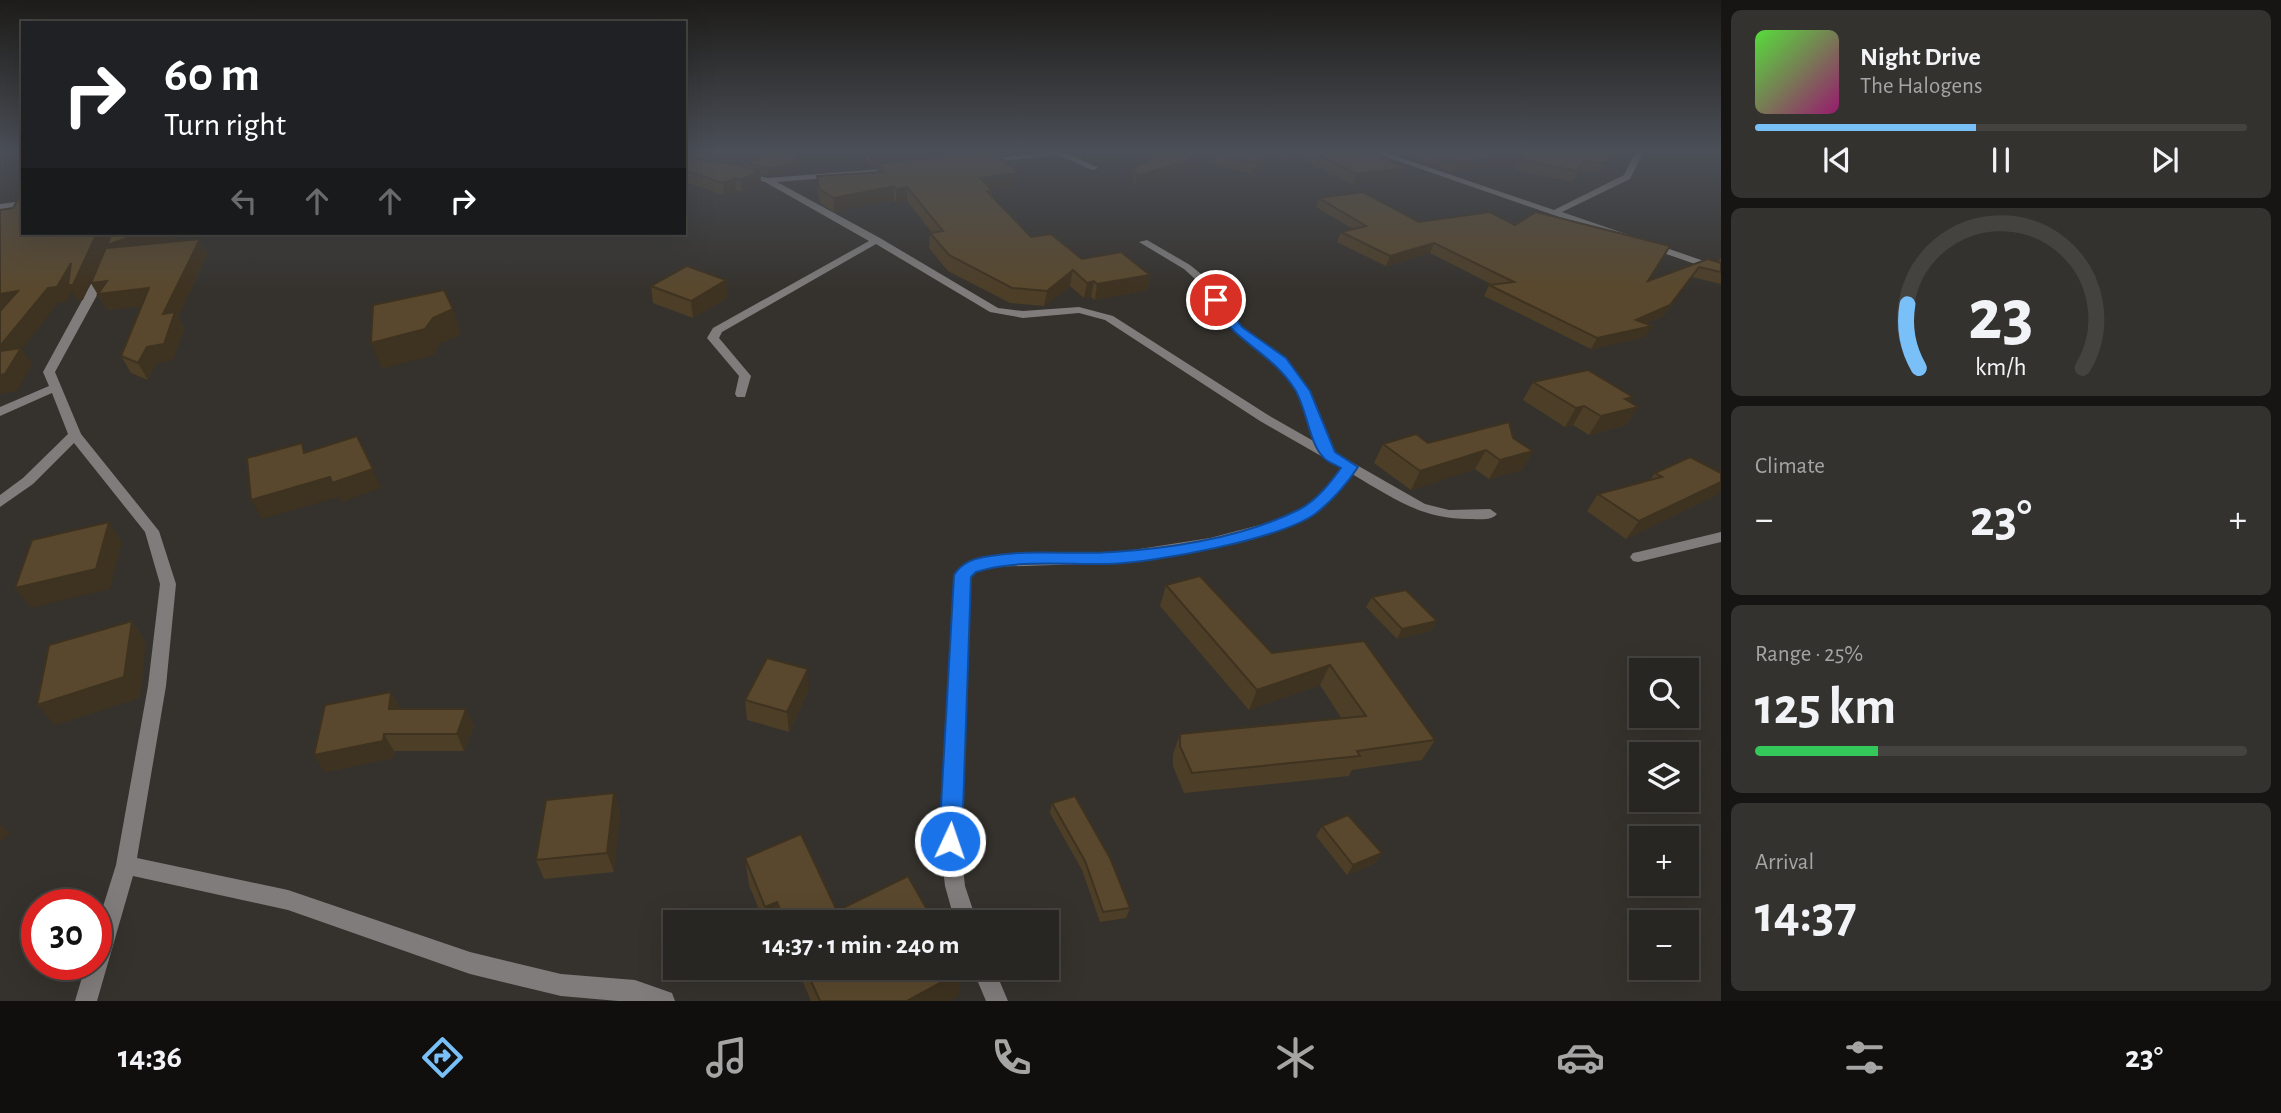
<!DOCTYPE html>
<html lang="en">
<head>
<meta charset="utf-8">
<style>
  body { margin:0; font-family:"Alegreya Sans",sans-serif; background:#34322f; color:#f1f3f6; height:100vh; display:flex; flex-direction:column; font-size:26px; white-space:nowrap }
  * { box-sizing:border-box; margin:0 }
  p { font-size:23px; color:#a5a5a5 }
  .icon { flex:none; width:38px; height:38px; fill:none; stroke:currentColor; stroke-width:2; stroke-linecap:round; stroke-linejoin:round }
  .map { position:relative; flex:1; overflow:hidden }
  .panel { display:flex; flex-direction:column; gap:10px; padding:10px; background:#161513; width:560px }
  .panel>* { flex:none }
  .hud { position:absolute; left:21px; top:21px; width:665px; height:214px; border-radius:0px; box-shadow:0 7px 28px #0002,0 0 0 2px #444340; background:#202124; color:#fff; overflow:hidden }
  .buttons { position:absolute; left:1629px; top:658px; display:grid; gap:14px }
  .buttons a { display:grid; place-items:center; width:70px; height:70px; border-radius:0px; background:#282622; box-shadow:0 7px 28px #0002,0 0 0 2px #444340; font-size:35px }
  .speed { position:absolute; left:21px; top:889px; display:flex; gap:14px; font-size:35px; font-weight:700; text-align:center }
  .speed>* { display:grid; place-content:center; width:91px; height:91px; border-radius:50%; background:#282622; box-shadow:0 7px 28px #0002,0 0 0 2px #444340; line-height:1 }
  .speed .limit { border:10px solid #d22; background:#fff; color:#111 }
  .pin { position:absolute; display:grid; place-items:center; width:60px; height:60px; color:#fff; margin:-30px; border:4px solid #fff; border-radius:50%; box-shadow:0 2px 7px #0007 }
  .me { position:absolute; width:77px; margin:-38px; rotate:3deg; stroke-linejoin:round; filter:drop-shadow(0 0 5px #0008) }
  .turn { display:flex; align-items:center; gap:24px; height:147px; padding:0 28px; font-size:32px }
  .turn .icon { width:91px; height:91px; stroke-width:2.5 }
  .turn b { display:block; font-size:49px; line-height:60px }
  .lanes { display:flex; align-items:center; height:66px; padding:0 28px; background:#0003; justify-content:center; gap:35px; direction:ltr }
  .lanes .off { opacity:.35 }
  .big { font-size:52px; font-weight:700; line-height:1.1 }
  .panel .card { flex:1; display:flex; flex-direction:column; justify-content:center; gap:10px; min-width:0; padding:0 24px; border-radius:10px; background:#34322f }
  .panel .dial { align-items:center; gap:0 }
  .dial svg { height:182px; overflow:visible; fill:none; stroke:#444340; stroke-width:7; stroke-linecap:round; text-anchor:middle }
  .dial text { fill:#f1f3f6; stroke:none }
  .song { display:flex; align-items:center; gap:21px }
  .cover { width:84px; height:84px; border-radius:10px; background:linear-gradient(135deg,hsl(110 70% 55%),hsl(320 70% 35%)) }
  .played { height:7px; border-radius:4px; background:linear-gradient(90deg,#79bff8 45%,#444340 45%) }
  .keys { display:flex; justify-content:space-around; direction:ltr }
  .heat { display:flex; justify-content:space-between; align-items:center; font-size:38px; direction:ltr }
  .charge { height:10px; border-radius:5px; background:linear-gradient(90deg,#34c759 25%,#444340 0) }
  .trip { position:absolute; left:663px; top:910px; width:396px; height:70px; border-radius:0px; background:#282622; box-shadow:0 7px 28px #0002,0 0 0 2px #444340; font-weight:700; line-height:70px; text-align:center }
  .tab-bar { display:flex; height:112px; justify-content:space-around; align-items:center; background:#100f0e; color:#a5a5a5 }
  .tab-bar .icon { width:49px; height:49px }
  .tab-bar .current { color:#79bff8 }
  .tab-bar b { font-size:32px; color:#f1f3f6 }
  main { display:flex; flex:1; min-height:0 }
  .map>svg:first-child { display:block }
</style>
</head>
<body>
<main>
<div class="map">
<svg width="1721" height="1001" viewBox="0 0 1721 1001">
  <rect width="100%" height="100%" fill="#35322d"/>
  <g fill="none" stroke-linecap="round" stroke-linejoin="round">
    <!-- minor -->
    <g fill="#7f7c7b" fill-rule="evenodd">
      <path d="M1061,151L1099,168L1092,170L1058,155L984,163L980,161L984,159Z"/>
      <path d="M1369,151H1381L1554,210L1624,175L1636,151H1644L1630,179L1562,212L1626,234V238L1623,239Z"/>
      <path d="M895,168L899,170L898,172L777,182L880,238L998,308L1023,311L1079,307L1113,316L1268,415L1317,443L1297,391L1277,362L1234,331L1220,317L1204,287L1184,269L1139,242L1147,240L1190,265L1212,283L1228,313L1242,327L1285,358L1309,391L1334,452L1425,504L1449,510L1490,509L1497,514C1491,521 1481,519 1472,519C1422,520 1393,498 1352,474L1336,495L1312,515L1285,528L1210,548L1114,563L989,567L975,571L971,576L960,841L965,886L977,922H955L945,886L940,841L955,575L965,563L989,557L1114,553L1210,538L1275,521L1302,509L1326,489L1342,468L1260,421L1105,320L1079,313L1023,318L990,312L876,244L722,332L719,338L751,376L745,397H737L735,394L739,376L707,338L713,328L869,241L765,182L741,176V172L768,178Z"/>
      <path d="M1649,244H1655L1721,267V273L1649,248Z"/>
      <path d="M102,270L107,273L102,286L55,372L81,434L159,531L176,584L166,686L137,858L288,890L470,952L561,974L635,980L672,993L675,1001H618L561,996L470,974L288,910L133,876L97,1001H75L86,964H96V929L116,865L148,686L160,584L145,532L74,443L33,484L0,507V495L23,478L68,434L52,393L0,416V407L49,386L43,372L97,273Z"/>
      <path d="M1721,532V542L1638,562L1633,561L1630,557L1633,553L1638,552Z"/>
      <path d="M972,968H994L1008,1001H986Z"/>
    </g>
    <!-- tertiary -->
    <path fill="#7f7c7b" fill-rule="evenodd" d="M23,201V207L0,210V204Z"/>
  </g>
  <!-- wall -->
  <g fill="#4d3e27">
    <path d="M684,151H772L730,163L744,167V162L800,158L801,166L781,174L768,175L760,173L761,184L742,192L736,190L724,195L684,182Z"/>
    <path d="M860,151H994L1017,187L992,190V197L1031,237L1082,259L1150,275L1147,290L1095,300L1091,297L1084,298L1070,286L1044,306L1010,303L948,271L929,248L930,233H932L907,201L896,203L894,200L834,212L820,203L817,189V176L877,173V167H871Z"/>
    <path d="M1123,151H1371L1401,179L1353,185L1296,156L1288,161L1273,158L1252,174L1210,164L1135,186L1132,179L1134,168L1147,161Z"/>
    <path d="M1390,151H1619L1599,174L1579,170L1572,182L1514,170L1516,164L1453,172Z"/>
    <path d="M1319,198L1419,222L1515,225L1649,281L1708,259L1718,262L1721,257V284L1692,277L1663,316L1646,323L1645,337L1591,349L1484,296L1489,285H1493L1430,253L1386,266L1337,242L1341,232L1353,229L1316,207Z"/>
    <path d="M112,233H188L161,243L200,239L207,254L178,317L184,328L173,360L156,363L148,380L131,373L121,356L142,306L107,310L91,283Z"/>
    <path d="M651,286L728,297L693,318L653,303Z"/>
    <path d="M1533,382L1630,402L1638,407L1626,425L1589,435L1573,425L1565,427L1523,400Z"/>
    <path d="M1513,438L1533,451L1522,470L1489,479L1475,469L1411,490L1374,463L1383,444Z"/>
    <path d="M1655,473H1721V489L1717,495L1626,539L1587,511L1598,494L1650,480Z"/>
    <path d="M1166,585L1272,653L1364,641L1435,740L1422,760L1352,770L1349,776L1184,793L1173,766V754L1180,734L1342,719L1320,685L1249,710L1160,606Z"/>
    <path d="M1372,597L1431,631L1397,639L1366,607Z"/>
    <path d="M809,689L789,732L747,720L745,700Z"/>
    <path d="M391,692L400,709H466L474,726L464,751H394L393,758L324,772Z"/>
    <path d="M614,793L620,812L614,872L544,879L536,860Z"/>
    <path d="M1052,803L1130,908L1126,918L1100,922L1082,870L1050,813Z"/>
    <path d="M1322,826L1382,853L1375,863L1347,875L1316,836Z"/>
    <path d="M745,858L837,911L934,922H764L749,885Z"/>
    <path d="M797,968H960L962,971L958,996L949,1001H811Z"/>
  </g>
  <!-- shaded-wall -->
  <g fill="#3e3220">
    <path d="M729,151H772L726,164L725,152Z"/>
    <path d="M911,151H994L877,163V167H871V155Z"/>
    <path d="M1271,151H1275L1273,158L1252,174L1255,163Z"/>
    <path d="M1291,151H1297L1296,156L1288,161Z"/>
    <path d="M1615,151H1619L1599,174L1604,164Z"/>
    <path d="M1213,153L1210,164L1135,186L1137,176Z"/>
    <path d="M1523,154L1516,164L1453,172L1458,162Z"/>
    <path d="M800,158L801,166L781,174L768,175V168Z"/>
    <path d="M1405,168L1401,179L1353,185L1357,174Z"/>
    <path d="M760,171L761,184L742,192L741,180Z"/>
    <path d="M1019,173L1017,187L979,192L980,178Z"/>
    <path d="M735,178L736,190L724,195L723,183Z"/>
    <path d="M894,186V200L834,212V198Z"/>
    <path d="M907,187V201L896,203V189Z"/>
    <path d="M97,233H112L83,300L78,301L72,292L66,302L58,303L22,349L32,364L17,391L0,394V346L48,288Z"/>
    <path d="M141,233H188L115,260L107,245Z"/>
    <path d="M200,239L207,254L178,317L184,328L173,360L156,363L148,380L138,363Z"/>
    <path d="M1434,243L1430,253L1386,266L1390,256Z"/>
    <path d="M1699,267L1663,316L1630,330L1636,320Z"/>
    <path d="M1073,270L1070,286L1044,306L1047,291Z"/>
    <path d="M1150,275L1147,290L1095,300L1097,284Z"/>
    <path d="M726,280L728,297L693,318L691,301Z"/>
    <path d="M107,281L149,288L158,304L107,310L91,283Z"/>
    <path d="M1094,281L1091,297L1084,298L1087,283Z"/>
    <path d="M18,291L0,311V294Z"/>
    <path d="M453,309L461,335L441,343L434,355L382,369L371,343Z"/>
    <path d="M1652,326L1645,337L1591,349L1597,338Z"/>
    <path d="M1633,397L1625,410L1638,407L1626,425L1589,435L1601,416L1625,399Z"/>
    <path d="M1584,406L1573,425L1565,427L1576,408Z"/>
    <path d="M1486,450L1475,469L1411,490L1420,471Z"/>
    <path d="M1533,451L1522,470L1489,479L1500,460Z"/>
    <path d="M373,469L381,488L341,502L339,497L262,519L251,500L330,477Z"/>
    <path d="M1721,482V489L1717,495L1626,539L1639,521Z"/>
    <path d="M109,522L122,542L110,589L31,608L15,588Z"/>
    <path d="M132,621L146,642L140,698L55,725L37,705Z"/>
    <path d="M1437,621L1431,631L1397,639L1402,629Z"/>
    <path d="M1330,665L1320,685L1249,710L1257,690Z"/>
    <path d="M808,669L809,689L789,732L787,712Z"/>
    <path d="M391,692L400,709H389Z"/>
    <path d="M466,709L474,726L464,751L457,734Z"/>
    <path d="M384,734L394,751L393,758L324,772L314,755Z"/>
    <path d="M614,793L620,812L614,872L607,853Z"/>
    <path d="M0,824L10,833L0,842Z"/>
    <path d="M1382,853L1375,863L1347,875L1353,865Z"/>
    <path d="M777,902L779,922H767L765,907Z"/>
    <path d="M962,971L958,996L949,1001H907Z"/>
  </g>
  <!-- building -->
  <g fill="#59482d" stroke="#3e3220" stroke-width="2">
    <path d="M779,151H792L800,158L781,167L768,168L744,162Z"/>
    <path d="M868,151H911L871,155Z"/>
    <path d="M993,151L1019,173L980,178L993,191H987L1031,237L1051,234L1082,259L1121,252L1150,275L1097,284L1094,281L1087,283L1073,270L1047,291L1012,288L949,255L930,233L943,231L907,187L896,189L894,186L834,198L819,189L817,176L884,172L877,163Z"/>
    <path d="M1150,151H1271L1255,163L1213,153L1137,176L1134,168L1158,154Z"/>
    <path d="M1310,151H1371L1405,168L1357,174Z"/>
    <path d="M1425,151H1615L1604,164L1585,160L1577,171L1519,159L1523,154L1458,162Z"/>
    <path d="M684,158L723,162L760,171L741,180L735,178L723,183L684,170Z"/>
    <path d="M23,191V233H97L73,285H68L71,263L57,287L48,288L0,346V311L18,291L0,294V210L13,208Z"/>
    <path d="M1363,192L1419,222L1490,212L1515,225L1536,212L1670,246L1648,281L1708,259L1721,263V272L1699,267L1670,305L1636,320L1652,326L1597,338L1489,285L1514,282L1434,243L1390,256L1341,232L1366,226L1319,198Z"/>
    <path d="M112,233H141L107,245L108,248L200,239L163,314L175,312L164,344L147,347L138,363L121,356L149,288L98,294L107,281L91,283Z"/>
    <path d="M687,266L726,280L691,301L651,286Z"/>
    <path d="M444,290L453,309L433,318L425,329L371,343L373,305Z"/>
    <path d="M21,348L5,374L0,375V351Z"/>
    <path d="M1588,370L1633,397L1625,399L1638,407L1601,416L1584,406L1576,408L1533,382Z"/>
    <path d="M1509,422L1513,438L1533,451L1500,460L1486,450L1420,471L1383,444L1416,434L1428,443Z"/>
    <path d="M357,436L373,469L332,483L330,477L251,500L247,458L302,443L304,453Z"/>
    <path d="M1690,457L1721,473V482L1639,521L1598,494L1662,477L1655,473Z"/>
    <path d="M109,522L96,569L15,588L32,540Z"/>
    <path d="M1200,576L1272,653L1364,641L1435,740L1357,751L1360,756L1192,773L1180,746V734L1366,716L1330,665L1257,690L1166,585Z"/>
    <path d="M1406,590L1437,621L1402,629L1372,597Z"/>
    <path d="M132,621L124,677L37,705L49,645Z"/>
    <path d="M767,658L808,669L787,712L745,700Z"/>
    <path d="M391,692L389,709H466L457,734H384L383,741L314,755L325,705Z"/>
    <path d="M614,793L607,853L536,860L546,800Z"/>
    <path d="M1075,796L1110,858L1130,908L1103,912L1085,861L1052,803Z"/>
    <path d="M1348,815L1382,853L1353,865L1322,826Z"/>
    <path d="M801,834L837,911L908,876L934,922H785L777,902L765,907L745,858Z"/>
    <path d="M805,968H960L962,971L907,1001H820Z"/>
  </g>
  <!-- sky -->
  <linearGradient id="sky" x2="0" y2="1"><stop stop-color="#1d1c19"/><stop offset="0.52" stop-color="#4b4f57"/><stop offset="1" stop-color="#4b4f57" stop-opacity="0"/></linearGradient>
  <rect width="1721" height="291" fill="url(#sky)"/>
  <!-- route -->
  <path fill="#1a73e8" stroke="#114b97" stroke-width="2" d="M1212,297H1220L1242,327L1286,358L1310,391L1335,452L1358,467C1346,485 1332,501 1315,514C1280,539 1153,563 1109,564C1066,565 1017,559 976,572L971,577L962,841L958,849L950,852L942,849L939,841L954,575C962,562 975,558 990,556C1030,549 1072,555 1113,552C1173,548 1245,537 1300,509C1317,500 1330,483 1341,468C1336,465 1327,462 1323,457C1309,443 1306,405 1294,388C1269,350 1230,340 1210,300Z"/>
</svg>
<div class="buttons">
<a><svg class="icon" aria-label="search" viewBox="0 0 24 24"><circle cx="10" cy="10" r="6"/><path d="M15 15l6 6"/></svg></a>
<a><svg class="icon" aria-label="layers" viewBox="0 0 24 24"><path d="M12 4l9 5-9 5-9-5zM3 14l9 5 9-5"/></svg></a>
<a>+</a>
<a>−</a>
</div>
<div class="speed"><div class="limit">30</div></div>
<div class="pin" style="left:1216px;top:300px;background:#d93025"><svg class="icon" aria-label="arrive" viewBox="0 0 24 24"><path d="M6 21V4h12l-3 4 3 4H6"/></svg></div>
<svg class="me" style="left:950px;top:841px" viewBox="-20 -20 40 40"><circle r="17" fill="#1a73e8" stroke="#fff" stroke-width="3"/><path d="M0-11L8 9 0 5-8 9z" fill="#fff"/></svg>
<div class="trip">14:37 · 1 min · 240 m</div>
<div class="hud">
<div class="turn"><svg class="icon" aria-label="right" viewBox="0 0 24 24"><path d="M7 20v-9h11M14 6l5 5-5 5"/></svg><div><b>60 m</b>Turn right</div></div>
<div class="lanes"><svg class="icon off" aria-label="left" viewBox="0 0 24 24"><path d="M17 20v-9H6M10 6l-5 5 5 5"/></svg><svg class="icon off" aria-label="ahead" viewBox="0 0 24 24"><path d="M12 20V5M6 11l6-6 6 6"/></svg><svg class="icon off" aria-label="ahead" viewBox="0 0 24 24"><path d="M12 20V5M6 11l6-6 6 6"/></svg><svg class="icon" aria-label="right" viewBox="0 0 24 24"><path d="M7 20v-9h11M14 6l5 5-5 5"/></svg></div>
</div>
</div>
<section class="panel">
<div class="card">
<div class="song"><i class="cover"></i><div><b>Night Drive</b><p>The Halogens</p></div></div>
<div class="played"></div>
<div class="keys"><svg class="icon" aria-label="previous" viewBox="0 0 24 24"><path d="M18 5L8 12l10 7zM5 5v14"/></svg><svg class="icon" aria-label="pause" viewBox="0 0 24 24"><path d="M8 5v14M16 5v14"/></svg><svg class="icon" aria-label="next" viewBox="0 0 24 24"><path d="M6 5l10 7-10 7zM19 5v14"/></svg></div>
</div>
<div class="card dial"><svg viewBox="0 0 100 80">
<path d="M14 69A42 42 0 1 1 86 69"/>
<path d="M14 69A42 42 0 0 1 9 41" stroke="#79bff8"/>
<text x="50" y="56" font-size="32" font-weight="700">23</text>
<text x="50" y="72" font-size="11">km/h</text>
</svg></div>
<div class="card"><p>Climate</p>
<div class="heat"><a>−</a><b class="big">23°</b><a>+</a></div>
</div>
<div class="card"><p>Range · 25%</p><b class="big">125 km</b><div class="charge"></div></div>
<div class="card"><p>Arrival</p><b class="big">14:37</b></div>
</section>
</main>
<nav class="tab-bar">
<b>14:36</b>
<svg class="icon current" aria-label="directions" viewBox="0 0 24 24"><path d="M12 3l9 9-9 9-9-9zM9 14v-3h6M13 9l2 2-2 2"/></svg>
<svg class="icon" aria-label="music" viewBox="0 0 24 24"><path d="M9 18V5l10-2v13"/><circle cx="6" cy="18" r="3"/><circle cx="16" cy="16" r="3"/></svg>
<svg class="icon" aria-label="phone" viewBox="0 0 24 24"><path d="M5 4h4l2 5-3 2q2 4 5 5l2-3 5 2v4C11 20 4 13 5 4z"/></svg>
<svg class="icon" aria-label="climate" viewBox="0 0 24 24"><path d="M12 3v18M4 7l16 10M4 17L20 7"/></svg>
<svg class="icon" aria-label="car" viewBox="0 0 24 24"><path d="M5 17H2v-5l4-1 3-4h7l3 4 3 1v5h-3M9 17h6M6 11h13"/><circle cx="7" cy="17" r="2"/><circle cx="17" cy="17" r="2"/></svg>
<svg class="icon" aria-label="filters" viewBox="0 0 24 24"><path d="M4 7h16M4 17h16"/><circle cx="9" cy="7" r="2"/><circle cx="15" cy="17" r="2"/></svg>
<b>23°</b>
</nav>
</body>
</html>
